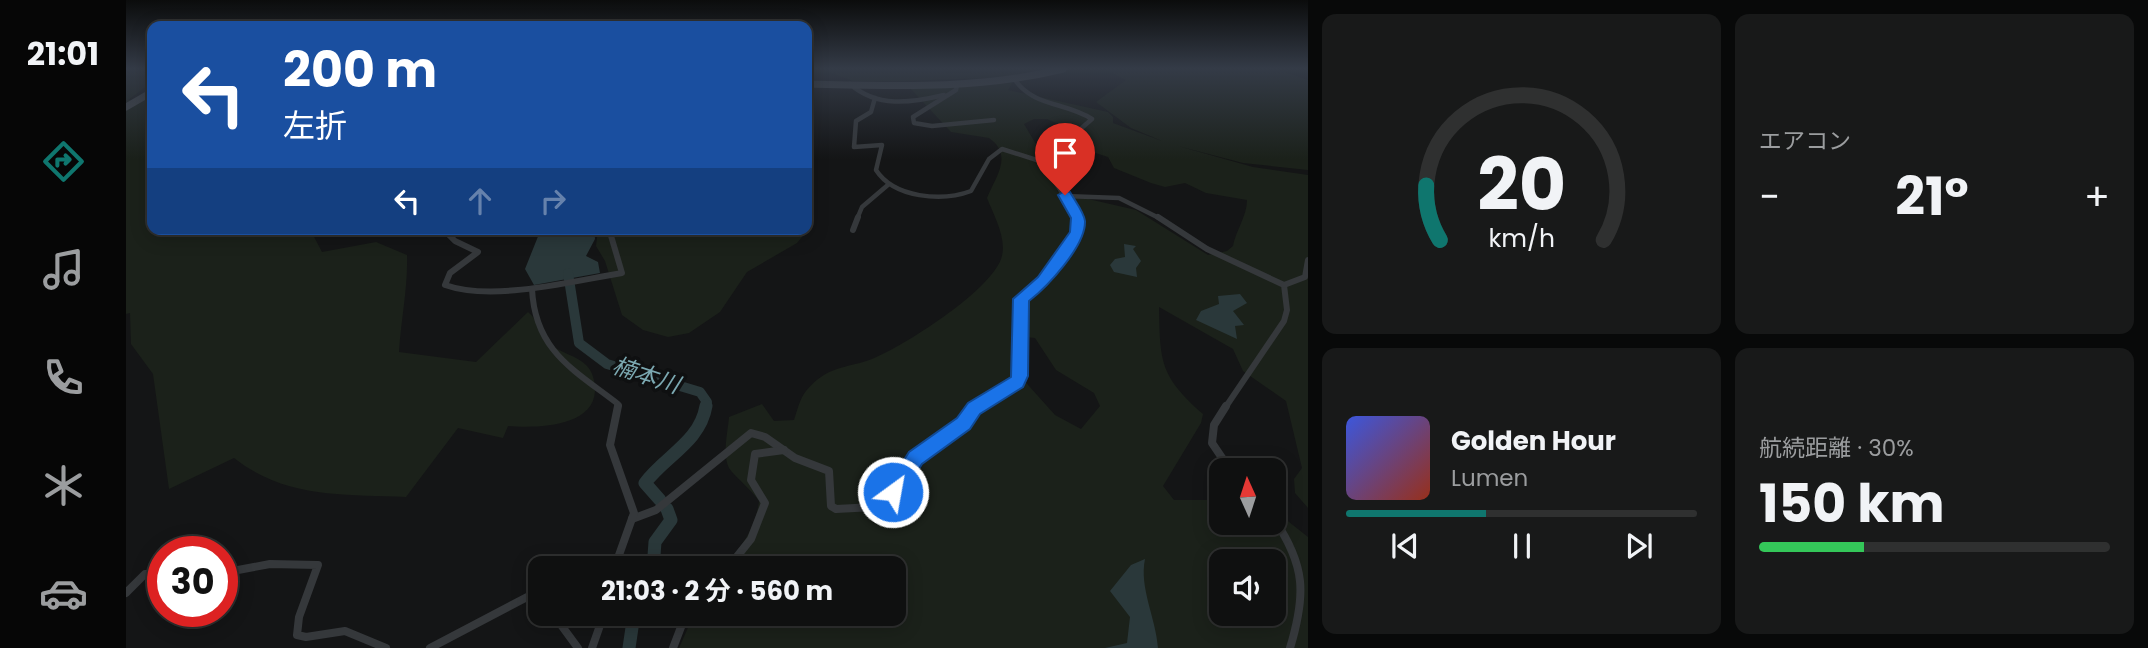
<!DOCTYPE html>
<html lang="ja">
<head>
<meta charset="utf-8">
<style>
  body { margin:0; font-family:Poppins,"Noto Sans JP",sans-serif; background:#181919; color:#f1f3f6; height:100vh; display:flex; flex-direction:column; font-size:26px; white-space:nowrap }
  * { box-sizing:border-box; margin:0 }
  p { font-size:23px; color:#9b9d9f }
  .icon { flex:none; width:38px; height:38px; fill:none; stroke:currentColor; stroke-width:2; stroke-linecap:round; stroke-linejoin:round }
  .map { position:relative; flex:1; overflow:hidden }
  .details { display:flex; flex-direction:column; gap:14px; padding:14px; background:#080909; width:840px }
  .details>* { flex:none }
  .banner { position:absolute; left:21px; top:21px; width:665px; height:214px; border-radius:14px; box-shadow:0 4px 18px #0003,0 0 0 2px #2f3030; background:#1a4fa0; color:#fff; overflow:hidden }
  .needle { width:46px; rotate:357deg }
  .fabs { position:absolute; left:1083px; top:458px; display:grid; gap:14px }
  .fabs a { display:grid; place-items:center; width:77px; height:77px; border-radius:14px; background:#0f1010; box-shadow:0 4px 18px #0003,0 0 0 2px #2f3030; font-size:35px }
  .speed { position:absolute; left:21px; top:536px; display:flex; gap:14px; font-size:35px; font-weight:700; text-align:center }
  .speed>* { display:grid; place-content:center; width:91px; height:91px; border-radius:50%; background:#0f1010; box-shadow:0 4px 18px #0003,0 0 0 2px #2f3030; line-height:1 }
  .speed .limit { border:10px solid #d22; background:#fff; color:#111 }
  .pin { position:absolute; display:grid; place-items:center; width:60px; height:60px; color:#fff; margin:-72px -30px; border-radius:50% 50% 50% 0; rotate:-45deg; box-shadow:0 0 7px #0007 }
  .pin .icon { rotate:45deg }
  .me { position:absolute; width:77px; margin:-38px; rotate:32deg; stroke-linejoin:round; filter:drop-shadow(0 0 5px #0008) }
  .turn { display:flex; align-items:center; gap:24px; height:147px; padding:0 21px; font-size:32px }
  .turn .icon { width:91px; height:91px; stroke-width:2.5 }
  .turn b { display:block; font-size:49px; line-height:60px }
  .lanes { display:flex; align-items:center; height:66px; padding:0 21px; background:#0003; justify-content:center; gap:35px; direction:ltr }
  .lanes .off { opacity:.35 }
  .big { font-size:52px; font-weight:700; line-height:1.1 }
  .details .card { flex:1; display:flex; flex-direction:column; justify-content:center; gap:10px; min-width:0; padding:0 24px; border-radius:14px; background:#181919 }
  .details .dial { align-items:center; gap:0 }
  .dial svg { height:182px; overflow:visible; fill:none; stroke:#2f3030; stroke-width:7; stroke-linecap:round; text-anchor:middle }
  .dial text { fill:#f1f3f6; stroke:none }
  .song { display:flex; align-items:center; gap:21px }
  .cover { width:84px; height:84px; border-radius:10px; background:linear-gradient(135deg,hsl(230 70% 55%),hsl(10 70% 35%)) }
  .played { height:7px; border-radius:4px; background:linear-gradient(90deg,#0f766e 40%,#2f3030 40%) }
  .keys { display:flex; justify-content:space-around; direction:ltr }
  .heat { display:flex; justify-content:space-between; align-items:center; font-size:38px; direction:ltr }
  .charge { height:10px; border-radius:5px; background:linear-gradient(90deg,#34c759 30%,#2f3030 0) }
  .details .tiles { flex:1; display:grid; gap:14px; grid-template-columns:repeat(2,1fr) }
  .trip { position:absolute; left:402px; top:556px; width:378px; height:70px; border-radius:14px; background:#0f1010; box-shadow:0 4px 18px #0003,0 0 0 2px #2f3030; font-weight:700; line-height:70px; text-align:center }
  main { display:flex; flex:1; min-height:0 }
  .dock { display:flex; flex-direction:column; width:126px; justify-content:space-around; align-items:center; background:#060606; color:#9b9d9f }
  .dock .icon { width:49px; height:49px }
  .dock .selected { color:#0f766e }
  .dock b { font-size:32px; color:#f1f3f6 }
  .map>svg:first-child { display:block }
</style>
</head>
<body>
<main>
<nav class="dock">
<b>21:01</b>
<svg class="icon selected" aria-label="directions" viewBox="0 0 24 24"><path d="M12 3l9 9-9 9-9-9zM9 14v-3h6M13 9l2 2-2 2"/></svg>
<svg class="icon" aria-label="music" viewBox="0 0 24 24"><path d="M9 18V5l10-2v13"/><circle cx="6" cy="18" r="3"/><circle cx="16" cy="16" r="3"/></svg>
<svg class="icon" aria-label="phone" viewBox="0 0 24 24"><path d="M5 4h4l2 5-3 2q2 4 5 5l2-3 5 2v4C11 20 4 13 5 4z"/></svg>
<svg class="icon" aria-label="climate" viewBox="0 0 24 24"><path d="M12 3v18M4 7l16 10M4 17L20 7"/></svg>
<svg class="icon" aria-label="car" viewBox="0 0 24 24"><path d="M5 17H2v-5l4-1 3-4h7l3 4 3 1v5h-3M9 17h6M6 11h13"/><circle cx="7" cy="17" r="2"/><circle cx="17" cy="17" r="2"/></svg>
</nav>
<div class="map">
<svg width="1182" height="648" viewBox="0 0 1182 648">
  <rect width="100%" height="100%" fill="#141516"/>
  <!-- green -->
  <g fill="#1b211a" fill-rule="evenodd">
    <path d="M0,69H26V82L2,100H26V229H184L196,252L250,242L281,255C282,288 275,319 273,352L350,362L402,312C413,321 414,334 423,343C433,353 451,355 461,366C467,372 469,382 469,391C467,428 409,428 382,426L377,438L332,428L280,497C218,494 160,499 108,458L43,489L27,374L5,344L4,313L0,314Z"/>
    <path d="M695,69H817L822,73H845L846,69H908L889,77L777,81H727Z"/>
    <path d="M978,69H1150L1182,80V170L1117,163L1052,146L1127,167L1182,175V508L1169,493L1168,479L1176,468L1160,401L1117,371L1107,349L1033,307C1034,362 1034,376 1077,414L1075,423L1037,486L1048,500H1095L1096,523H1148V510L1182,537V648H553L568,614H768V569H595C614,550 630,528 633,501C625,489 608,476 603,468C596,455 602,431 603,417L636,404L648,421L668,420C671,411 674,398 680,391C702,365 719,369 746,359C778,346 863,292 875,259C882,240 868,216 861,198C869,178 888,155 863,138L825,132L783,87L886,83L882,90L982,112L987,117V123L1036,141L1005,128L970,102L1000,80ZM908,119H921L941,128L940,139L951,147L982,157L988,168L1025,183L1039,187L1059,183L1080,193L1121,200C1121,216 1110,230 1107,246L1101,251L1082,255L1010,210L932,192L920,161L898,124ZM889,336L909,338L930,370L968,393L974,406L955,429L929,415L885,366ZM1096,562H1148V614H1096Z"/>
    <path d="M472,229H679L680,232L671,243L621,272L594,312L563,333L542,337L517,330L496,315L479,261L470,246Z"/>
  </g>
  <!-- water -->
  <g fill="#2a383a">
    <path d="M415,229H468L469,239L460,256L472,262L474,273L408,285L399,269Z"/>
    <path d="M998,244L1010,246L1007,249L1015,261L1010,268L1011,277L988,272L984,265L989,259L999,257Z"/>
    <path d="M1114,294L1121,303L1107,311L1118,325L1109,326L1111,339L1070,320L1075,311L1093,304L1092,296Z"/>
    <path d="M1019,559C1013,588 1030,618 1032,648H979L1001,643L1004,617L984,591L1005,565Z"/>
  </g>
  <g fill="none" stroke-linecap="round" stroke-linejoin="round">
    <!-- river-far1 -->
    <path stroke="#2a383a" stroke-width="10" d="M442,273L453,343L481,364L574,392L581,402L580,408"/>
    <!-- river -->
    <g stroke="#2a383a" stroke-width="13">
      <path d="M534,500L519,483C539,456 574,442 580,406"/>
      <path d="M527,569L529,542L545,520L541,509"/>
      <path d="M503,648L508,614"/>
    </g>
    <!-- minor-far2 -->
    <g stroke="#35383b" stroke-width="4.5">
      <path d="M889,80C908,107 940,102 966,119L951,132L931,135L917,162"/>
      <path d="M724,84C751,108 785,103 818,95"/>
      <path d="M831,85L830,90L787,117L788,123L806,126L868,120"/>
      <path d="M749,98L745,112L730,121L728,147L756,145L750,170C768,198 816,202 845,191L863,159L876,149L917,162"/>
      <path d="M917,162L952,219"/>
      <path d="M939,196L993,198L1035,219"/>
      <path d="M731,219L736,207L763,184"/>
    </g>
    <!-- minor-far1 -->
    <g stroke="#35383b" stroke-width="6">
      <path d="M1032,217L1081,249L1158,285L1161,310L1158,321L1099,408"/>
      <path d="M681,226L683,223"/>
      <path d="M317,229L329,241L352,252L324,273L319,285C367,302 446,281 496,273L483,229"/>
      <path d="M727,230L732,217"/>
      <path d="M1158,285L1179,277L1182,260"/>
      <path d="M406,289C409,351 448,370 492,404L491,408"/>
      <path d="M848,408L891,382L894,376L895,299C912,285 957,239 951,217"/>
    </g>
    <!-- minor -->
    <g stroke="#35383b" stroke-width="8">
      <path d="M1100,406L1088,425L1086,443L1105,471"/>
      <path d="M506,519L530,510L625,433L639,437L669,458L703,471L705,506L710,509L748,507L767,492L789,458L837,423L850,406"/>
      <path d="M1148,519C1180,566 1180,595 1164,648"/>
      <path d="M488,569L508,513L484,445L492,406"/>
      <path d="M601,569L625,539L639,503L625,480L629,454L658,450"/>
      <path d="M96,573L144,564L192,565L173,617L171,635L180,637L219,631L260,648"/>
      <path d="M0,593L19,574H37"/>
      <path d="M427,614L452,648"/>
      <path d="M304,648L405,595L415,597"/>
      <path d="M466,648L478,614"/>
      <path d="M547,648L560,614"/>
    </g>
    <!-- secondary -->
    <g stroke="#43474b" stroke-width="7">
      <path d="M681,84C768,86 852,90 937,69"/>
      <path d="M0,107L26,92"/>
    </g>
  </g>
  <!-- sky -->
  <linearGradient id="sky" x2="0" y2="1"><stop stop-color="#0b0c0c"/><stop offset="0.43" stop-color="#343b47"/><stop offset="1" stop-color="#343b47" stop-opacity="0"/></linearGradient>
  <rect width="1182" height="159" fill="url(#sky)"/>
  <!-- route -->
  <path fill="#1a73e8" stroke="#114b97" stroke-width="2" d="M939,191L944,192C949,201 958,212 959,221C960,246 921,287 903,301L902,376L897,387L854,414L844,429L796,464L774,499L767,501L760,499L758,492L783,452L831,418L842,403L885,377L887,299L912,277L944,232L945,218L932,195Z"/>
  <g text-anchor="middle" stroke-width="7" stroke-linejoin="round" paint-order="stroke">
    <!-- water labels -->
    <g font-size="23" font-style="italic" fill="#7ca9b2" stroke="#0f1011">
      <text transform="translate(520 375) rotate(18)" y="8">楠本川</text>
    </g>
  </g>
</svg>
<div class="fabs">
<a><svg class="needle" viewBox="-14 -14 28 28"><path d="M0-13l5 13h-10z" fill="#e53935"/><path d="M0 13l5-13h-10z" fill="#9b9d9f"/></svg></a>
<a><svg class="icon" aria-label="sound" viewBox="0 0 24 24"><path d="M4 9h4l5-4v14l-5-4H4zM17 9q2 3 0 6"/></svg></a>
</div>
<div class="speed"><div class="limit">30</div></div>
<div class="pin" style="left:939px;top:195px;background:#d93025"><svg class="icon" aria-label="arrive" viewBox="0 0 24 24"><path d="M6 21V4h12l-3 4 3 4H6"/></svg></div>
<svg class="me" style="left:767px;top:492px" viewBox="-20 -20 40 40"><circle r="17" fill="#1a73e8" stroke="#fff" stroke-width="3"/><path d="M0-11L8 9 0 5-8 9z" fill="#fff"/></svg>
<div class="trip">21:03 · 2 分 · 560 m</div>
<div class="banner">
<div class="turn"><svg class="icon" aria-label="left" viewBox="0 0 24 24"><path d="M17 20v-9H6M10 6l-5 5 5 5"/></svg><div><b>200 m</b>左折</div></div>
<div class="lanes"><svg class="icon" aria-label="left" viewBox="0 0 24 24"><path d="M17 20v-9H6M10 6l-5 5 5 5"/></svg><svg class="icon off" aria-label="ahead" viewBox="0 0 24 24"><path d="M12 20V5M6 11l6-6 6 6"/></svg><svg class="icon off" aria-label="right" viewBox="0 0 24 24"><path d="M7 20v-9h11M14 6l5 5-5 5"/></svg></div>
</div>
</div>
<section class="details">
<div class="tiles">
<div class="card dial"><svg viewBox="0 0 100 80">
<path d="M14 69A42 42 0 1 1 86 69"/>
<path d="M14 69A42 42 0 0 1 8 45" stroke="#0f766e"/>
<text x="50" y="56" font-size="32" font-weight="700">20</text>
<text x="50" y="72" font-size="11">km/h</text>
</svg></div>
<div class="card"><p>エアコン</p>
<div class="heat"><a>−</a><b class="big">21°</b><a>+</a></div>
</div>
<div class="card">
<div class="song"><i class="cover"></i><div><b>Golden Hour</b><p>Lumen</p></div></div>
<div class="played"></div>
<div class="keys"><svg class="icon" aria-label="previous" viewBox="0 0 24 24"><path d="M18 5L8 12l10 7zM5 5v14"/></svg><svg class="icon" aria-label="pause" viewBox="0 0 24 24"><path d="M8 5v14M16 5v14"/></svg><svg class="icon" aria-label="next" viewBox="0 0 24 24"><path d="M6 5l10 7-10 7zM19 5v14"/></svg></div>
</div>
<div class="card"><p>航続距離 · 30%</p><b class="big">150 km</b><div class="charge"></div></div>
</div>
</section>
</main>
</body>
</html>
